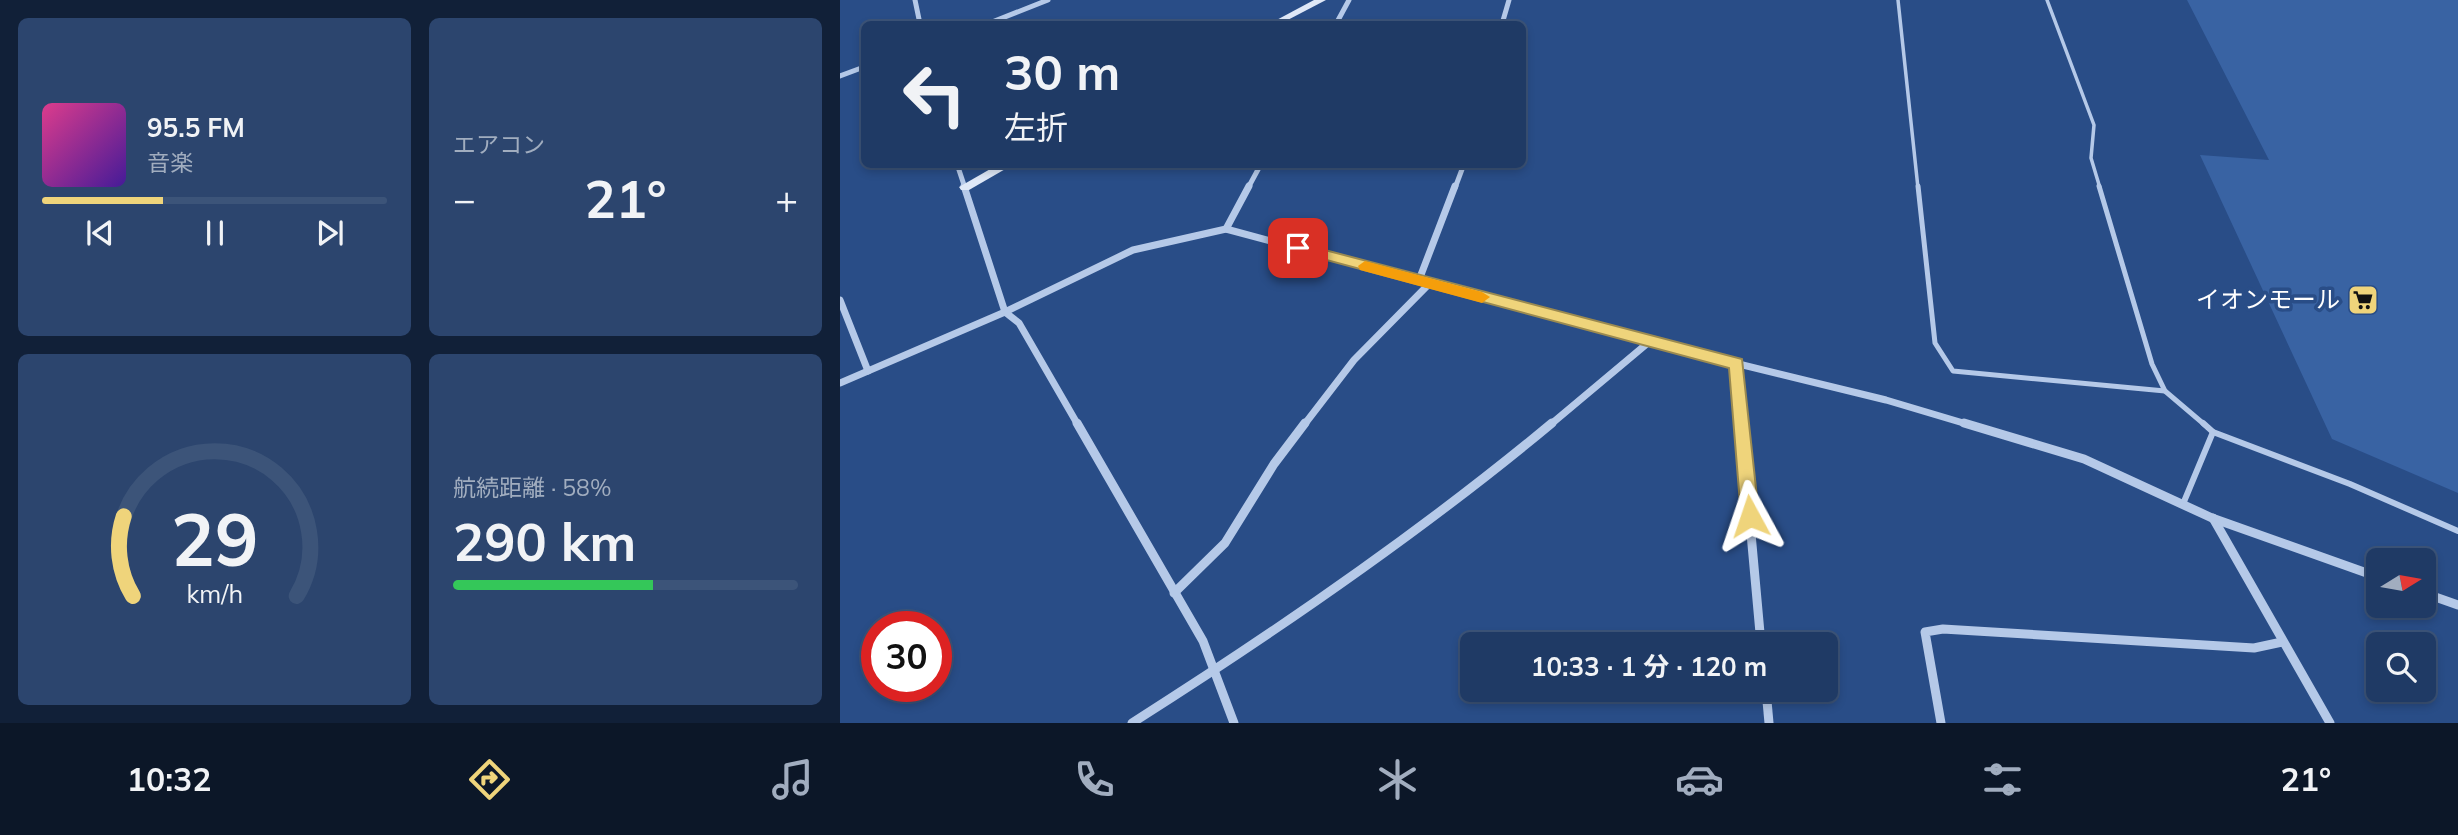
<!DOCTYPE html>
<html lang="ja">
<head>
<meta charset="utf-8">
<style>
  body { margin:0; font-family:Mulish,"Noto Sans JP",sans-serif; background:#2c456e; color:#f1f3f6; height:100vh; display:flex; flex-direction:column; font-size:26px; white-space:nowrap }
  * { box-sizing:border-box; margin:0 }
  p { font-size:23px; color:#a1adbf }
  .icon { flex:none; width:38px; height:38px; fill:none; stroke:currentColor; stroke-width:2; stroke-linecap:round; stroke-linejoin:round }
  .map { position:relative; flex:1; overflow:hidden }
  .sheet { display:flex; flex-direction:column; gap:18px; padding:18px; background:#112038; width:840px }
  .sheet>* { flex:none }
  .top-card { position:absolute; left:21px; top:21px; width:665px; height:147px; border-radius:10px; box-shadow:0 4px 10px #0003,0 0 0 2px #3c5479; background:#1f3a65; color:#f1f3f6; overflow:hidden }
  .needle { width:46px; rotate:79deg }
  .fabs { position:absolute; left:1526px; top:548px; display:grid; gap:14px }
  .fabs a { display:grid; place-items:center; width:70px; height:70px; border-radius:10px; background:#1f3a65; box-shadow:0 4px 10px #0003,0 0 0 2px #3c5479; font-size:35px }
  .speed { position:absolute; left:21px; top:611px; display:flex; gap:14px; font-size:35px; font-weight:700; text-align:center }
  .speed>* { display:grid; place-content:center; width:91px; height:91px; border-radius:50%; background:#1f3a65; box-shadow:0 4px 10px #0003,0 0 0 2px #3c5479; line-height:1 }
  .speed .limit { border:10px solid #d22; background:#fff; color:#111 }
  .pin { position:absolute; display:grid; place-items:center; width:60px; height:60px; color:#fff; margin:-30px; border-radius:14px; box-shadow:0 4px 10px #0006 }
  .me { position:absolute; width:77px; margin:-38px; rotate:355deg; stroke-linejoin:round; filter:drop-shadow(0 0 5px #0008) }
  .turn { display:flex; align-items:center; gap:24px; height:147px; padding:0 28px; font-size:32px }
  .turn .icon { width:91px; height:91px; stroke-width:2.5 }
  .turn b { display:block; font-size:49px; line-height:60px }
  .big { font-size:52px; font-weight:700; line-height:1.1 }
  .sheet .tile { flex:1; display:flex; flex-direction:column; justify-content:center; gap:10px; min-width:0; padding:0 24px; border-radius:10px; background:#2c456e }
  .sheet .dial { align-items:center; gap:0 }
  .dial svg { height:182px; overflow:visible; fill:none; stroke:#3c5479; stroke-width:7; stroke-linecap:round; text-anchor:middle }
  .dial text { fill:#f1f3f6; stroke:none }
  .song { display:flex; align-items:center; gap:21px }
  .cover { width:84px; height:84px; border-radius:10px; background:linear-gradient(135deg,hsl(330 70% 55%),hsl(260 70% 35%)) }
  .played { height:7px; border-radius:4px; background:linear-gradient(90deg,#efd47b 35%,#3c5479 35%) }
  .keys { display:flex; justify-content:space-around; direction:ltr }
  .heat { display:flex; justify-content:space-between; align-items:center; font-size:38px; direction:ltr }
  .charge { height:10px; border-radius:5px; background:linear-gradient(90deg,#34c759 58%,#3c5479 0) }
  .sheet .tiles { flex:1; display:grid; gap:18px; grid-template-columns:repeat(2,1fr) }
  .trip { position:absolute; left:620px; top:632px; width:378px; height:70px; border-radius:10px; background:#1f3a65; box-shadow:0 4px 10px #0003,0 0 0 2px #3c5479; font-weight:700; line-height:70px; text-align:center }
  .tabs { display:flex; height:112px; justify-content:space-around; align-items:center; background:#0c1728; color:#a1adbf }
  .tabs .icon { width:49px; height:49px }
  .tabs .active { color:#efd47b }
  .tabs b { font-size:32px; color:#f1f3f6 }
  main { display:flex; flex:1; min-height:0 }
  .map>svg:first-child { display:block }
</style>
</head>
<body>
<main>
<section class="sheet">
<div class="tiles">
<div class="tile">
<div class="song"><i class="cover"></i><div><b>95.5 FM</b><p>音楽</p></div></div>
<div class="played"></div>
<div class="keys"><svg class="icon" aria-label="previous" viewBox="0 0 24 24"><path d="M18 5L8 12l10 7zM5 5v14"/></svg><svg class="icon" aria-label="pause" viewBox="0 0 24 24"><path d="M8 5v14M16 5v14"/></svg><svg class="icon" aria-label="next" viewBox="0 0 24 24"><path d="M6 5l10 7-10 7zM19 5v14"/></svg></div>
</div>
<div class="tile"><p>エアコン</p>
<div class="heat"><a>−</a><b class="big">21°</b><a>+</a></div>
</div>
<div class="tile dial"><svg viewBox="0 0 100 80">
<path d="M14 69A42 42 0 1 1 86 69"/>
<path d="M14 69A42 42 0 0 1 10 34" stroke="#efd47b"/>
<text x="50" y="56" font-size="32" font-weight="700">29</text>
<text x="50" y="72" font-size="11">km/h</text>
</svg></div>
<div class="tile"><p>航続距離 · 58%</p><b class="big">290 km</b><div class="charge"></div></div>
</div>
</section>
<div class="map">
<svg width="1618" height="723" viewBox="0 0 1618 723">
  <rect width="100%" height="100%" fill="#294d87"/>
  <!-- building -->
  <path fill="#3963a3" d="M1347,0H1618V493L1492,439L1360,155L1429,160Z"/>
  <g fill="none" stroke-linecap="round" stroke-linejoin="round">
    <!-- lane-far2 -->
    <g stroke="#b5c9e8" stroke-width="3.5">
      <path d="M1058,0L1078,188"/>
      <path d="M1207,0L1254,125L1251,158L1260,188"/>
    </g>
    <!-- lane-far1 -->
    <g stroke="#b5c9e8" stroke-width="5">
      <path d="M1078,186L1095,343L1113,371L1325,391"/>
      <path d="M1259,186L1312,364L1325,391L1365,425"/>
    </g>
    <!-- lane -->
    <g stroke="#b5c9e8" stroke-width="6">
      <path d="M1363,423L1373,432L1510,484L1618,531"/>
      <path d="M1343,504L1373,432"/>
    </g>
    <!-- street-far2 -->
    <g stroke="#b5c9e8" stroke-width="5">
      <path d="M75,0L80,24"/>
      <path d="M147,24L208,0"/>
      <path d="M496,24L509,0"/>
      <path d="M662,24L669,0"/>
      <path d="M0,76L24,67"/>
      <path d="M117,164L125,188"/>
      <path d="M408,188L421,164"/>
      <path d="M615,188L624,164"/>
    </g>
    <!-- street-far1 -->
    <g stroke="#b5c9e8" stroke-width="7">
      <path d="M124,186L165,312L179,323L238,425"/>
      <path d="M386,229L409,186"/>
      <path d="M579,280L615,186"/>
      <path d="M0,300L28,371"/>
      <path d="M896,364L901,425"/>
      <path d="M0,383L165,312L293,250L386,229L809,342L1046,400L1130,425"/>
      <path d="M464,425L514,360L590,283"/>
      <path d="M710,425L809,342"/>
    </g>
    <!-- street -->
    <g stroke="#b5c9e8" stroke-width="9">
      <path d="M237,423L363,641L394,723"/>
      <path d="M901,423L921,644"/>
      <path d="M1124,423L1244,459L1372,518L1538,577"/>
      <path d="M1373,518L1490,723"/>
      <path d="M334,593L385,543L434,464L465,423"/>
      <path d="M1584,593L1618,605"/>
      <path d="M926,690L929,723"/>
      <path d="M292,723C437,631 580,533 712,423"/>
      <path d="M1101,723L1085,632L1103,629L1414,648L1442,642"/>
    </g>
    <!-- secondary -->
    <g fill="#dfe8f7" fill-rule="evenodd">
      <path d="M474,0H486L440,24H429Z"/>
      <path d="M159,164H174L129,190H121L119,187Z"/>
    </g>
  </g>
  <!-- route -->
  <path fill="#efd47b" stroke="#9b8a50" stroke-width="2" d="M458,243L902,359L919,516L916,522H903L901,516L889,368L453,251V245Z"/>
  <!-- slow -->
  <path fill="#f59e0b" d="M525,261L642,292L650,297L642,303L520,270L518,266Z"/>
  <!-- icons -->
  <defs>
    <g id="supermarket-square" transform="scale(1.575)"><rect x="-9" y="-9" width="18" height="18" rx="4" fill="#efd47b" stroke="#294d87"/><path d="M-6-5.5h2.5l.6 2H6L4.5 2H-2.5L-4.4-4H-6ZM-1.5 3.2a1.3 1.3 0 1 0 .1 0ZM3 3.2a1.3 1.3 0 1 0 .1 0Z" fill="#111"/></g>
  </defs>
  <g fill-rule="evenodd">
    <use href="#supermarket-square" x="1523" y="300"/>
  </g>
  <g text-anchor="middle" stroke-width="7" stroke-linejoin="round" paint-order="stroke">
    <!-- poi labels -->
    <g font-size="24" fill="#fff" stroke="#294d87" text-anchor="end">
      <text x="1500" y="308">イオンモール</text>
    </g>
  </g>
</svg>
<div class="fabs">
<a><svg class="needle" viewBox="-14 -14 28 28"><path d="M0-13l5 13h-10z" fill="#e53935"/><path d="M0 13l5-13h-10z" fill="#a1adbf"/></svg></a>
<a><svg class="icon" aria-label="search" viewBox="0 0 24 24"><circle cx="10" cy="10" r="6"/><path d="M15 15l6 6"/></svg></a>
</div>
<div class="speed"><div class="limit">30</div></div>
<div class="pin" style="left:458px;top:248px;background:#d93025"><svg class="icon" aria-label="arrive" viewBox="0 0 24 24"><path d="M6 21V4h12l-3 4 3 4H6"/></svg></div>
<svg class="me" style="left:910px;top:516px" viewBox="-20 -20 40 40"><path d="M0-17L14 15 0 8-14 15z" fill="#efd47b" stroke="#fff" stroke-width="4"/></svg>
<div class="trip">10:33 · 1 分 · 120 m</div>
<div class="top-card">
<div class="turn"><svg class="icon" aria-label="left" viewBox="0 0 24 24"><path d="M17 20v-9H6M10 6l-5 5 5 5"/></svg><div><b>30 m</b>左折</div></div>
</div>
</div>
</main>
<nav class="tabs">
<b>10:32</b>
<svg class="icon active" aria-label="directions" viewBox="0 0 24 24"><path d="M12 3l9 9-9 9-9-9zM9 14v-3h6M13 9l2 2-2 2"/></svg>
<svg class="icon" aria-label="music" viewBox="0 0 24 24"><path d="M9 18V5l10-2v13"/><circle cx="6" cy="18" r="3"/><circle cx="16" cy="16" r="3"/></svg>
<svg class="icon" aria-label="phone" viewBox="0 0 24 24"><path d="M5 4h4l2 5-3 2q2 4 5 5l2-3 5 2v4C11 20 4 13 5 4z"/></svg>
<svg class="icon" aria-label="climate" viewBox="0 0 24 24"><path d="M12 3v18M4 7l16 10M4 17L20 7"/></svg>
<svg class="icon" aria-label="car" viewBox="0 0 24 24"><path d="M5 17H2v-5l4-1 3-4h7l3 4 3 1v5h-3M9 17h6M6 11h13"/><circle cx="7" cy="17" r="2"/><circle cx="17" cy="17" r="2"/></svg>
<svg class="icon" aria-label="filters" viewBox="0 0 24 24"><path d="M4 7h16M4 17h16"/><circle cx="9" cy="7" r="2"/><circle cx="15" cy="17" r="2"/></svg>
<b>21°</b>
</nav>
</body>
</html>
